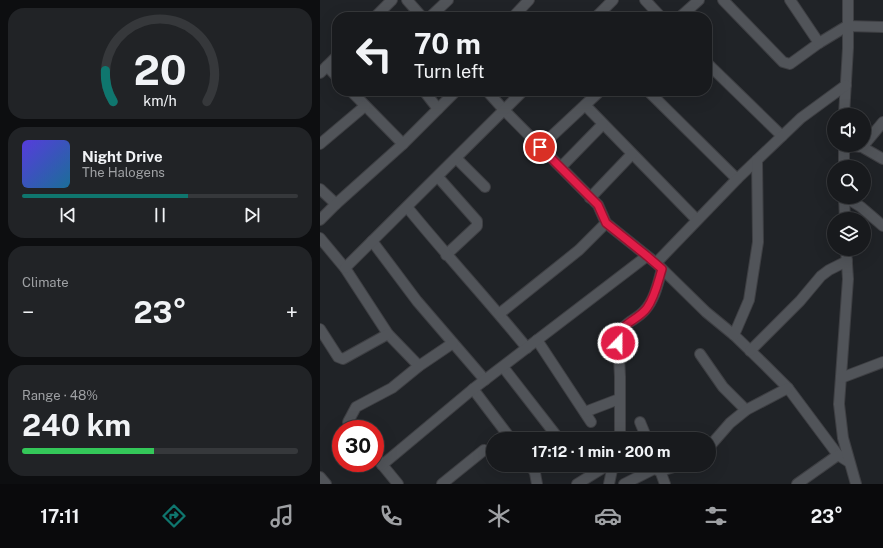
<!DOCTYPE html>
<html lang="en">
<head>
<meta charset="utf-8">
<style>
  body { margin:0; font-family:"Public Sans",sans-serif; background:#212326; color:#f1f3f6; height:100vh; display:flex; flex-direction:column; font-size:15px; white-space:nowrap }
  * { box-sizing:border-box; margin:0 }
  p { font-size:13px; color:#9fa1a4 }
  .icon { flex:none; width:22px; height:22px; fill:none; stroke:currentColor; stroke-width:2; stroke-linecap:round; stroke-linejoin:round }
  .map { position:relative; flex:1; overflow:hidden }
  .drawer { display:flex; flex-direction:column; gap:8px; padding:8px; background:#0d0e10; width:320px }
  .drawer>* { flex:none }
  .hud { position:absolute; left:12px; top:12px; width:380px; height:84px; border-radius:16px; box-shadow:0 4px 16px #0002,0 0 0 1px #36383b; background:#181a1d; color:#f1f3f6; overflow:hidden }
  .buttons { position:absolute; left:507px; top:108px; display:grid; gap:8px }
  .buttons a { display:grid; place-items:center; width:44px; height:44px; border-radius:50%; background:#181a1d; box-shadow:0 4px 16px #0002,0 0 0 1px #36383b; font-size:20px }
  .speed { position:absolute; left:12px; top:420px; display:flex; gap:8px; font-size:20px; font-weight:700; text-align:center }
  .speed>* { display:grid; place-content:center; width:52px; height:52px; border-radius:50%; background:#181a1d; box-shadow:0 4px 16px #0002,0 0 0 1px #36383b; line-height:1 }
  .speed .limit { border:6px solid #d22; background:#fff; color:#111 }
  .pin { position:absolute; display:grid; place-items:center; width:34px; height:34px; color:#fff; margin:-17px; border:2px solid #fff; border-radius:50%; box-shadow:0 1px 4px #0007 }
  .me { position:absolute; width:44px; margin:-22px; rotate:22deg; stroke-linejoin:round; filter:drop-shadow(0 0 3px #0008) }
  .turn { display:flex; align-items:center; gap:14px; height:84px; padding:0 16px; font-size:18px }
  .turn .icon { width:52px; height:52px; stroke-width:2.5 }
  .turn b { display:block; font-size:28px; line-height:34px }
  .big { font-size:30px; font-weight:700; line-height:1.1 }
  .drawer .tile { flex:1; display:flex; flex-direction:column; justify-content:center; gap:6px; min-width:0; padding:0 14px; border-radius:16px; background:#212326 }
  .drawer .dial { align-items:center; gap:0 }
  .dial svg { height:104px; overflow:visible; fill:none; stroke:#36383b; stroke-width:7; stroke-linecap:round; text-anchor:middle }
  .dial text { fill:#f1f3f6; stroke:none }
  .song { display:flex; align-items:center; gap:12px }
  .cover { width:48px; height:48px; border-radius:6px; background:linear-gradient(135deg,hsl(250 70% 55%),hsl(200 70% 35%)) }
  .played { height:4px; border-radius:2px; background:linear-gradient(90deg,#0f766e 60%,#36383b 60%) }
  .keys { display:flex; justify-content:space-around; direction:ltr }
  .heat { display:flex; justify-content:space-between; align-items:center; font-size:22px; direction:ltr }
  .charge { height:6px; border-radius:3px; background:linear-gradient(90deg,#34c759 48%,#36383b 0) }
  .trip { position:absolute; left:166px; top:432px; width:230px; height:40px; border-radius:20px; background:#181a1d; box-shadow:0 4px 16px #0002,0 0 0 1px #36383b; font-weight:700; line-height:40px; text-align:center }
  .tabs { display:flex; height:64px; justify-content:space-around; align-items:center; background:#0a0a0c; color:#9fa1a4 }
  .tabs .icon { width:28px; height:28px }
  .tabs .active { color:#0f766e }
  .tabs b { font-size:18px; color:#f1f3f6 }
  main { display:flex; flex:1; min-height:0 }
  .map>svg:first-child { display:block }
</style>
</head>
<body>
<main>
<section class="drawer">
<div class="tile dial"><svg viewBox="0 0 100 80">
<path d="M14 69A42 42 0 1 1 86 69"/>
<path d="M14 69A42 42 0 0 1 8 45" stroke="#0f766e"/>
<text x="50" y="56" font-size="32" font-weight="700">20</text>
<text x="50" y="72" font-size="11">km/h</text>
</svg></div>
<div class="tile">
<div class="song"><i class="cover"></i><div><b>Night Drive</b><p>The Halogens</p></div></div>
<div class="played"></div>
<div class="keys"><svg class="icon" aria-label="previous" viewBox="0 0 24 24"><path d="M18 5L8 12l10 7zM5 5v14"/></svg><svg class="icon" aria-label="pause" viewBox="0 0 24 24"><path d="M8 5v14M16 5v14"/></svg><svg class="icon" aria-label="next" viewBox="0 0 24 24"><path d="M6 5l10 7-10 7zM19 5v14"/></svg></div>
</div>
<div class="tile"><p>Climate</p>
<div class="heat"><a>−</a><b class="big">23°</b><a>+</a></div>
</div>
<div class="tile"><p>Range · 48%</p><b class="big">240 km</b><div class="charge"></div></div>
</section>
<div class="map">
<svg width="563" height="484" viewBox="0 0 563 484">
  <rect width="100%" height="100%" fill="#202327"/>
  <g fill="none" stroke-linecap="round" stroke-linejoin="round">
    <!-- minor casing -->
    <g stroke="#3e3f43" stroke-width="12">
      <g id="minor">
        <path d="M87,0L102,17"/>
        <path d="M325,0L341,17"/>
        <path d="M403,0L463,62L470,64L499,43L527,26L563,27"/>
        <path d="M470,0L499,43"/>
        <path d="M55,17L72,0"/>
        <path d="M110,17L128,0"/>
        <path d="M193,17L209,0"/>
        <path d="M276,17L293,0"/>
        <path d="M360,17L379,0"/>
        <path d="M387,63L462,136"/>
        <path d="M7,66L17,77"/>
        <path d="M0,73L17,56"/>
        <path d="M31,91L83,144"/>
        <path d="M104,91L118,109"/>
        <path d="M167,91L184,110L278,205L286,223L336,263L386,312L414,335L445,365L468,388L518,455L529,462"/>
        <path d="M328,91L417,179"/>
        <path d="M265,105L377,220"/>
        <path d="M524,115L528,48V0"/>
        <path d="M0,144L45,106"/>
        <path d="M524,145L542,147L563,159"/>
        <path d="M544,145L563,122"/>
        <path d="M220,147L280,91"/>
        <path d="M136,158L165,187"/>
        <path d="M241,167L283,124"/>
        <path d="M524,167V145"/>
        <path d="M118,177L157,221V226L126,255"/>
        <path d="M0,189L16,204"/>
        <path d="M524,197L525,219"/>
        <path d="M525,197L541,207L563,226"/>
        <path d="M270,198L312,154"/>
        <path d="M87,207C126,255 168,300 207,348"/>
        <path d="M0,220L16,204L83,144L136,91"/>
        <path d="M0,238L25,268L68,334L99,366"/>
        <path d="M52,241L97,301L165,380"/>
        <path d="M526,249L528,279L519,404L523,438L536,484"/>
        <path d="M336,263L417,179L481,118L526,85"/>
        <path d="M25,268L203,91"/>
        <path d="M179,314L259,250L286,223"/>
        <path d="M0,329L18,357L23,359L68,334"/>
        <path d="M414,335L429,300L438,242L437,160"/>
        <path d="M217,340L271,422"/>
        <path d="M430,351L480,301L501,276L509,270L527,261"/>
        <path d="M380,354L403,387L426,410"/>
        <path d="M183,367L239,439"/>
        <path d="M521,378L563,362"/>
        <path d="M153,389L191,439"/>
        <path d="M265,412L299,399"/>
        <path d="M320,422L327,439"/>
        <path d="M32,429L28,422L36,407L72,388L99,366L133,343"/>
        <path d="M300,439V377L298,336C302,323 317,320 325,310C335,299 338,283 342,269"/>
        <path d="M389,447L410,423L426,410L468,388"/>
        <path d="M55,456L78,484"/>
        <path d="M62,465L153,389L327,256"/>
        <path d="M211,465L215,473L217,484"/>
        <path d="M338,465L345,484"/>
        <path d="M0,477L6,484"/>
        <path d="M122,484L164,450"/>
        <path d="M257,484L288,465"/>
        <path d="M289,484L293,465"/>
        <path d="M304,484L334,469L340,471L361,465"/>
        <path d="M477,484L518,455"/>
      </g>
    </g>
    <!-- minor -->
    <use href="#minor" stroke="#515459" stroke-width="10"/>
  </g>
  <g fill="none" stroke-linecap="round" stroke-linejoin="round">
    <!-- route casing -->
    <g stroke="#92132f" stroke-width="10">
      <path id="route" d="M220,147L278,205L286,223L327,256L342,269C338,282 335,297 327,308C317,322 298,322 298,343"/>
    </g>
    <!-- route -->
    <use href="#route" stroke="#e11d48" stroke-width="7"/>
  </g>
</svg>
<div class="buttons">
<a><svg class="icon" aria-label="sound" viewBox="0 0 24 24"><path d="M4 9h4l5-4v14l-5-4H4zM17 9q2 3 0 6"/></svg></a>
<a><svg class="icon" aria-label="search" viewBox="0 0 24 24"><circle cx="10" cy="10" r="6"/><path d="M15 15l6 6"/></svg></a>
<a><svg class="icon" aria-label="layers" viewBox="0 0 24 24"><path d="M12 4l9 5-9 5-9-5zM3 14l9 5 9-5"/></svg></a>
</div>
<div class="speed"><div class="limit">30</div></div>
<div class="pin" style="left:220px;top:147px;background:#d93025"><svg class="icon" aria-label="arrive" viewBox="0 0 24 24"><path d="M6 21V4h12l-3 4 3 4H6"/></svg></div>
<svg class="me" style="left:298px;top:343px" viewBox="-20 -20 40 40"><circle r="17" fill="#e11d48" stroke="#fff" stroke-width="3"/><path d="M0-11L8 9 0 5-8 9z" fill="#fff"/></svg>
<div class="trip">17:12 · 1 min · 200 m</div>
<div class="hud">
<div class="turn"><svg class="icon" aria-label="left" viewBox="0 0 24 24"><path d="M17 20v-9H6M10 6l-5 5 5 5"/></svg><div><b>70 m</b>Turn left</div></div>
</div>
</div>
</main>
<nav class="tabs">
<b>17:11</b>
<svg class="icon active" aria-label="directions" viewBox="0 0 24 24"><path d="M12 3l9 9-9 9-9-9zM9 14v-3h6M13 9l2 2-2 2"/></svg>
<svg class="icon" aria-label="music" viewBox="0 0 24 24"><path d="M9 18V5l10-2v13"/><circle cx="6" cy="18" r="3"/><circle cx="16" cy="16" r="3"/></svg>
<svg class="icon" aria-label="phone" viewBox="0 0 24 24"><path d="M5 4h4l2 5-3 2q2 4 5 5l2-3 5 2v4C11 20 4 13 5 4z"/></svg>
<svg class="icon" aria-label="climate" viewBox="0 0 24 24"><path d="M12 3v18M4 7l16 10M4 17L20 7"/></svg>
<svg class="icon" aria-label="car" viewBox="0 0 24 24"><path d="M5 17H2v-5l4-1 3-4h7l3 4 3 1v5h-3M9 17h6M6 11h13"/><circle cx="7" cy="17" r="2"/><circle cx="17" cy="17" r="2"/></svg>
<svg class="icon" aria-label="filters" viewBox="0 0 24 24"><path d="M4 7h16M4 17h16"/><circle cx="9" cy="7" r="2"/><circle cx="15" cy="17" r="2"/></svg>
<b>23°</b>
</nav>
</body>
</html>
